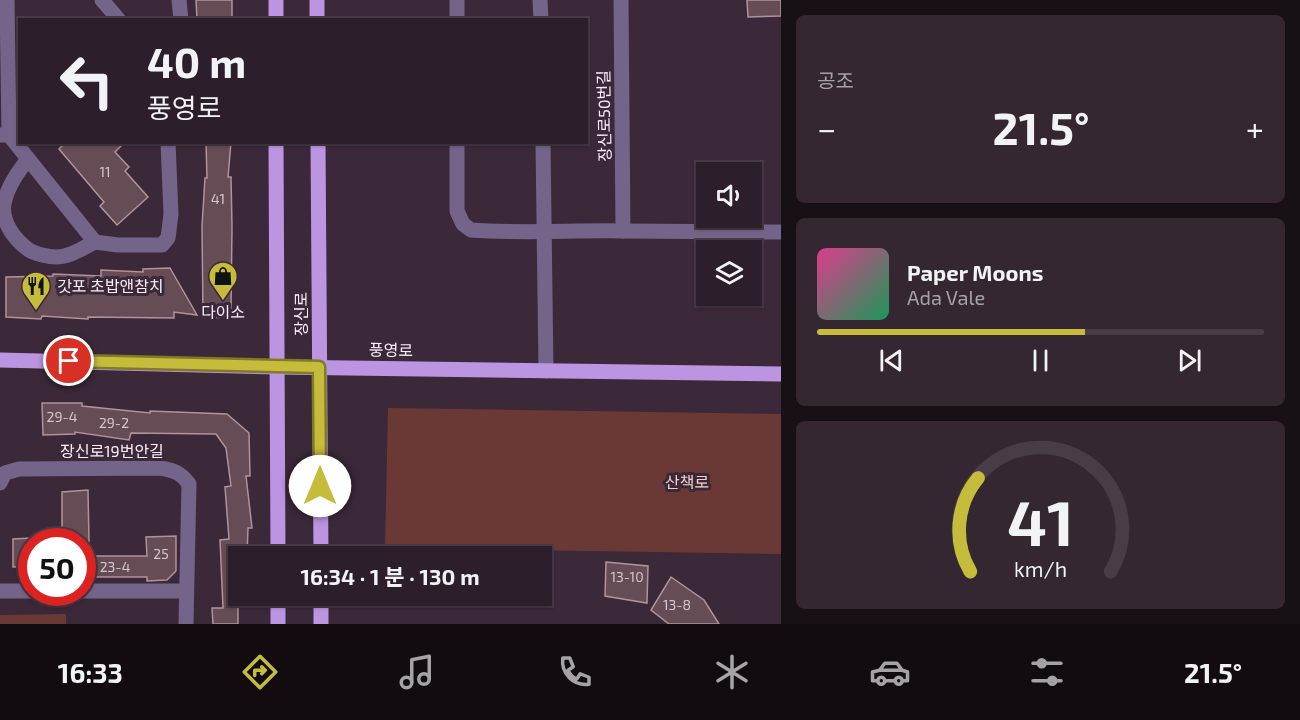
<!DOCTYPE html>
<html lang="ko">
<head>
<meta charset="utf-8">
<style>
  body { margin:0; font-family:"Exo 2","Noto Sans KR",sans-serif; background:#342732; color:#f1f3f6; height:100vh; display:flex; flex-direction:column; font-size:22px; white-space:nowrap }
  * { box-sizing:border-box; margin:0 }
  p { font-size:20px; color:#a6a2a8 }
  .icon { flex:none; width:33px; height:33px; fill:none; stroke:currentColor; stroke-width:2; stroke-linecap:round; stroke-linejoin:round }
  .map { position:relative; flex:1; overflow:hidden }
  .panel { display:flex; flex-direction:column; gap:15px; padding:15px; background:#181017; width:519px }
  .panel>* { flex:none }
  .top-card { position:absolute; left:18px; top:18px; width:570px; height:126px; border-radius:0px; box-shadow:0 2px 4px #0004,0 0 0 2px #483c47; background:#2c1e2a; color:#f1f3f6; overflow:hidden }
  .controls { position:absolute; left:696px; top:162px; display:grid; gap:12px }
  .controls a { display:grid; place-items:center; width:66px; height:66px; border-radius:0px; background:#2c1e2a; box-shadow:0 2px 4px #0004,0 0 0 2px #483c47; font-size:30px }
  .speed { position:absolute; left:18px; top:528px; display:flex; gap:12px; font-size:30px; font-weight:700; text-align:center }
  .speed>* { display:grid; place-content:center; width:78px; height:78px; border-radius:50%; background:#2c1e2a; box-shadow:0 2px 4px #0004,0 0 0 2px #483c47; line-height:1 }
  .speed .limit { border:9px solid #d22; background:#fff; color:#111 }
  .pin { position:absolute; display:grid; place-items:center; width:51px; height:51px; color:#fff; margin:-26px; border:3px solid #fff; border-radius:50%; box-shadow:0 2px 6px #0007 }
  .me { position:absolute; width:66px; margin:-33px; rotate:0deg; stroke-linejoin:round; filter:drop-shadow(0 0 4px #0008) }
  .turn { display:flex; align-items:center; gap:21px; height:126px; padding:0 30px; font-size:27px }
  .turn .icon { width:78px; height:78px; stroke-width:2.5 }
  .turn b { display:block; font-size:42px; line-height:51px }
  .big { font-size:45px; font-weight:700; line-height:1.1 }
  .panel .widget { flex:1; display:flex; flex-direction:column; justify-content:center; gap:9px; min-width:0; padding:0 21px; border-radius:9px; background:#342732 }
  .panel .dial { align-items:center; gap:0 }
  .dial svg { height:156px; overflow:visible; fill:none; stroke:#483c47; stroke-width:7; stroke-linecap:round; text-anchor:middle }
  .dial text { fill:#f1f3f6; stroke:none }
  .song { display:flex; align-items:center; gap:18px }
  .cover { width:72px; height:72px; border-radius:9px; background:linear-gradient(135deg,hsl(330 70% 55%),hsl(150 70% 35%)) }
  .played { height:6px; border-radius:3px; background:linear-gradient(90deg,#c6bc3c 60%,#483c47 60%) }
  .keys { display:flex; justify-content:space-around; direction:ltr }
  .heat { display:flex; justify-content:space-between; align-items:center; font-size:33px; direction:ltr }
  .trip { position:absolute; left:228px; top:546px; width:324px; height:60px; border-radius:0px; background:#2c1e2a; box-shadow:0 2px 4px #0004,0 0 0 2px #483c47; font-weight:700; line-height:60px; text-align:center }
  .tabs { display:flex; height:96px; justify-content:space-around; align-items:center; background:#120c11; color:#a6a2a8 }
  .tabs .icon { width:42px; height:42px }
  .tabs .active { color:#c6bc3c }
  .tabs b { font-size:27px; color:#f1f3f6 }
  main { display:flex; flex:1; min-height:0 }
  .map>svg:first-child { display:block }
</style>
</head>
<body>
<main>
<div class="map">
<svg width="781" height="624" viewBox="0 0 781 624">
  <rect width="100%" height="100%" fill="#3b2838"/>
  <!-- green -->
  <g fill="#6a3935">
    <path d="M388,408L781,414V554L385,548Z"/>
    <path d="M66,614V624H0V615Z"/>
  </g>
  <!-- building -->
  <g fill="#664c54" stroke="#b1939b" stroke-width="1.5">
    <path d="M196,0H232V20H197Z"/>
    <path d="M747,0H781V16L748,17Z"/>
    <path d="M66,142H125L115,152L129,167L125,171L148,197L117,225L100,206L104,202L59,149Z"/>
    <path d="M206,142H231L228,177H231L232,227L231,310L221,318L203,316L202,226L205,178H207Z"/>
    <path d="M170,268L197,315L174,312V318L88,317V319L42,316L41,319L6,317V277L53,276V274L101,276V270L143,272V269Z"/>
    <path d="M42,403H82V406L150,413V411L227,414L249,433L250,476H246L252,528H248L247,556H238V624H213L212,608H223L220,540L229,539L225,487L231,486L226,448L216,434L131,433L129,440L75,432V434L43,435Z"/>
    <path d="M88,490L89,542H62V492Z"/>
    <path d="M176,536V571L167,580L147,581V577H82V556H147L146,537Z"/>
    <path d="M32,538V566L13,567V539Z"/>
    <path d="M606,562L648,566L647,603L605,596Z"/>
    <path d="M671,577L704,600L719,624H669L651,610Z"/>
  </g>
  <g fill="none" stroke-linecap="round" stroke-linejoin="round">
    <!-- minor -->
    <g stroke="#756489" stroke-width="15">
      <path d="M7,0L9,135"/>
      <path d="M102,0L119,20"/>
      <path d="M179,0L181,20"/>
      <path d="M457,0V20"/>
      <path d="M540,0L541,20"/>
      <path d="M621,0L623,231"/>
      <path d="M0,135H9L95,242L118,245H162L168,238L171,214L168,142"/>
      <path d="M457,142V211L463,224L471,230C522,234 573,230 624,231C676,231 728,232 781,232"/>
      <path d="M543,142L546,371"/>
      <path d="M28,159C18,172 7,187 4,204C1,222 15,240 29,250C35,254 49,257 56,257C70,257 83,248 95,242"/>
      <path d="M0,483L5,473L19,469L160,468C174,470 181,473 189,484L186,624"/>
      <path d="M0,591H32"/>
      <path d="M82,591H186"/>
    </g>
    <!-- major -->
    <g stroke="#bb95e2" stroke-width="15">
      <path d="M276,0V20"/>
      <path d="M317,0V20"/>
      <path d="M276,142L278,556"/>
      <path d="M318,142L321,556"/>
      <path d="M0,360L277,367L781,374"/>
      <path d="M278,596V624"/>
      <path d="M321,596V624"/>
    </g>
  </g>
  <g fill="none" stroke-linecap="round" stroke-linejoin="round">
    <!-- route casing -->
    <g stroke="#817a27" stroke-width="15">
      <path id="route" d="M69,361L319,367L320,486"/>
    </g>
    <!-- route -->
    <use href="#route" stroke="#c6bc3c" stroke-width="10"/>
  </g>
  <!-- icons -->
  <defs>
    <g id="shop-pin" transform="scale(1.5)"><path d="M0 17L-7.5 6A9.5 9.5 0 1 1 7.5 6Z" fill="#c6bc3c" stroke="#3b2838"/><path d="M-5-2.5h2.3a2.7 3.5 0 0 1 5.4 0H5L5.5 6h-11ZM-1.5-2.5h3a1.5 2.3 0 0 0-3 0Z" fill="#111"/></g>
    <g id="restaurant-pin" transform="scale(1.5)"><path d="M0 17L-7.5 6A9.5 9.5 0 1 1 7.5 6Z" fill="#c6bc3c" stroke="#3b2838"/><path d="M-5-6h1v4h1v-4h1v4h1v-4h1v5L-1.5 .5V6h-2V.5L-5-1ZM5-6V6H3V1.5H1.5Q1.5-4 5-6Z" fill="#111"/></g>
  </defs>
  <g fill-rule="evenodd">
    <use href="#shop-pin" x="223" y="276"/>
    <use href="#restaurant-pin" x="36" y="286"/>
  </g>
  <g text-anchor="middle" stroke-width="6" stroke-linejoin="round" paint-order="stroke">
    <!-- number labels -->
    <g font-size="14" fill="#d5c6cf">
      <text x="105" y="177">11</text>
      <text x="218" y="204">41</text>
      <text x="62" y="422">29-4</text>
      <text x="114" y="428">29-2</text>
      <text x="161" y="559">25</text>
      <text x="115" y="572">23-4</text>
      <text x="627" y="582">13-10</text>
      <text x="677" y="610">13-8</text>
    </g>
    <!-- street labels -->
    <g font-size="16" fill="#faeef8" stroke="#3b2838">
      <text transform="translate(604 116) rotate(-91)" y="6">장신로50번길</text>
      <text transform="translate(301 314) rotate(-90)" y="6">장신로</text>
      <text transform="translate(391 350) rotate(1)" y="6">풍영로</text>
      <text x="112" y="457">장신로19번안길</text>
    </g>
    <!-- poi labels -->
    <g font-size="16" fill="#faeef8" stroke="#3b2838" text-anchor="start">
      <text x="57" y="292">갓포 초밥앤참치</text>
      <text x="223" y="318" text-anchor="middle">다이소</text>
    </g>
    <!-- park labels -->
    <g font-size="16" fill="#f3ceca" stroke="#3b2838">
      <text x="687" y="488">산책로</text>
    </g>
  </g>
</svg>
<div class="controls">
<a><svg class="icon" aria-label="sound" viewBox="0 0 24 24"><path d="M4 9h4l5-4v14l-5-4H4zM17 9q2 3 0 6"/></svg></a>
<a><svg class="icon" aria-label="layers" viewBox="0 0 24 24"><path d="M12 4l9 5-9 5-9-5zM3 14l9 5 9-5"/></svg></a>
</div>
<div class="speed"><div class="limit">50</div></div>
<div class="pin" style="left:69px;top:361px;background:#d93025"><svg class="icon" aria-label="arrive" viewBox="0 0 24 24"><path d="M6 21V4h12l-3 4 3 4H6"/></svg></div>
<svg class="me" style="left:320px;top:486px" viewBox="-20 -20 40 40"><circle r="19" fill="#fff"/><path d="M0-13L10 11 0 6-10 11z" fill="#c6bc3c"/></svg>
<div class="trip">16:34 · 1 분 · 130 m</div>
<div class="top-card">
<div class="turn"><svg class="icon" aria-label="left" viewBox="0 0 24 24"><path d="M17 20v-9H6M10 6l-5 5 5 5"/></svg><div><b>40 m</b>풍영로</div></div>
</div>
</div>
<section class="panel">
<div class="widget"><p>공조</p>
<div class="heat"><a>−</a><b class="big">21.5°</b><a>+</a></div>
</div>
<div class="widget">
<div class="song"><i class="cover"></i><div><b>Paper Moons</b><p>Ada Vale</p></div></div>
<div class="played"></div>
<div class="keys"><svg class="icon" aria-label="previous" viewBox="0 0 24 24"><path d="M18 5L8 12l10 7zM5 5v14"/></svg><svg class="icon" aria-label="pause" viewBox="0 0 24 24"><path d="M8 5v14M16 5v14"/></svg><svg class="icon" aria-label="next" viewBox="0 0 24 24"><path d="M6 5l10 7-10 7zM19 5v14"/></svg></div>
</div>
<div class="widget dial"><svg viewBox="0 0 100 80">
<path d="M14 69A42 42 0 1 1 86 69"/>
<path d="M14 69A42 42 0 0 1 18 21" stroke="#c6bc3c"/>
<text x="50" y="56" font-size="32" font-weight="700">41</text>
<text x="50" y="72" font-size="11">km/h</text>
</svg></div>
</section>
</main>
<nav class="tabs">
<b>16:33</b>
<svg class="icon active" aria-label="directions" viewBox="0 0 24 24"><path d="M12 3l9 9-9 9-9-9zM9 14v-3h6M13 9l2 2-2 2"/></svg>
<svg class="icon" aria-label="music" viewBox="0 0 24 24"><path d="M9 18V5l10-2v13"/><circle cx="6" cy="18" r="3"/><circle cx="16" cy="16" r="3"/></svg>
<svg class="icon" aria-label="phone" viewBox="0 0 24 24"><path d="M5 4h4l2 5-3 2q2 4 5 5l2-3 5 2v4C11 20 4 13 5 4z"/></svg>
<svg class="icon" aria-label="climate" viewBox="0 0 24 24"><path d="M12 3v18M4 7l16 10M4 17L20 7"/></svg>
<svg class="icon" aria-label="car" viewBox="0 0 24 24"><path d="M5 17H2v-5l4-1 3-4h7l3 4 3 1v5h-3M9 17h6M6 11h13"/><circle cx="7" cy="17" r="2"/><circle cx="17" cy="17" r="2"/></svg>
<svg class="icon" aria-label="filters" viewBox="0 0 24 24"><path d="M4 7h16M4 17h16"/><circle cx="9" cy="7" r="2"/><circle cx="15" cy="17" r="2"/></svg>
<b>21.5°</b>
</nav>
</body>
</html>
